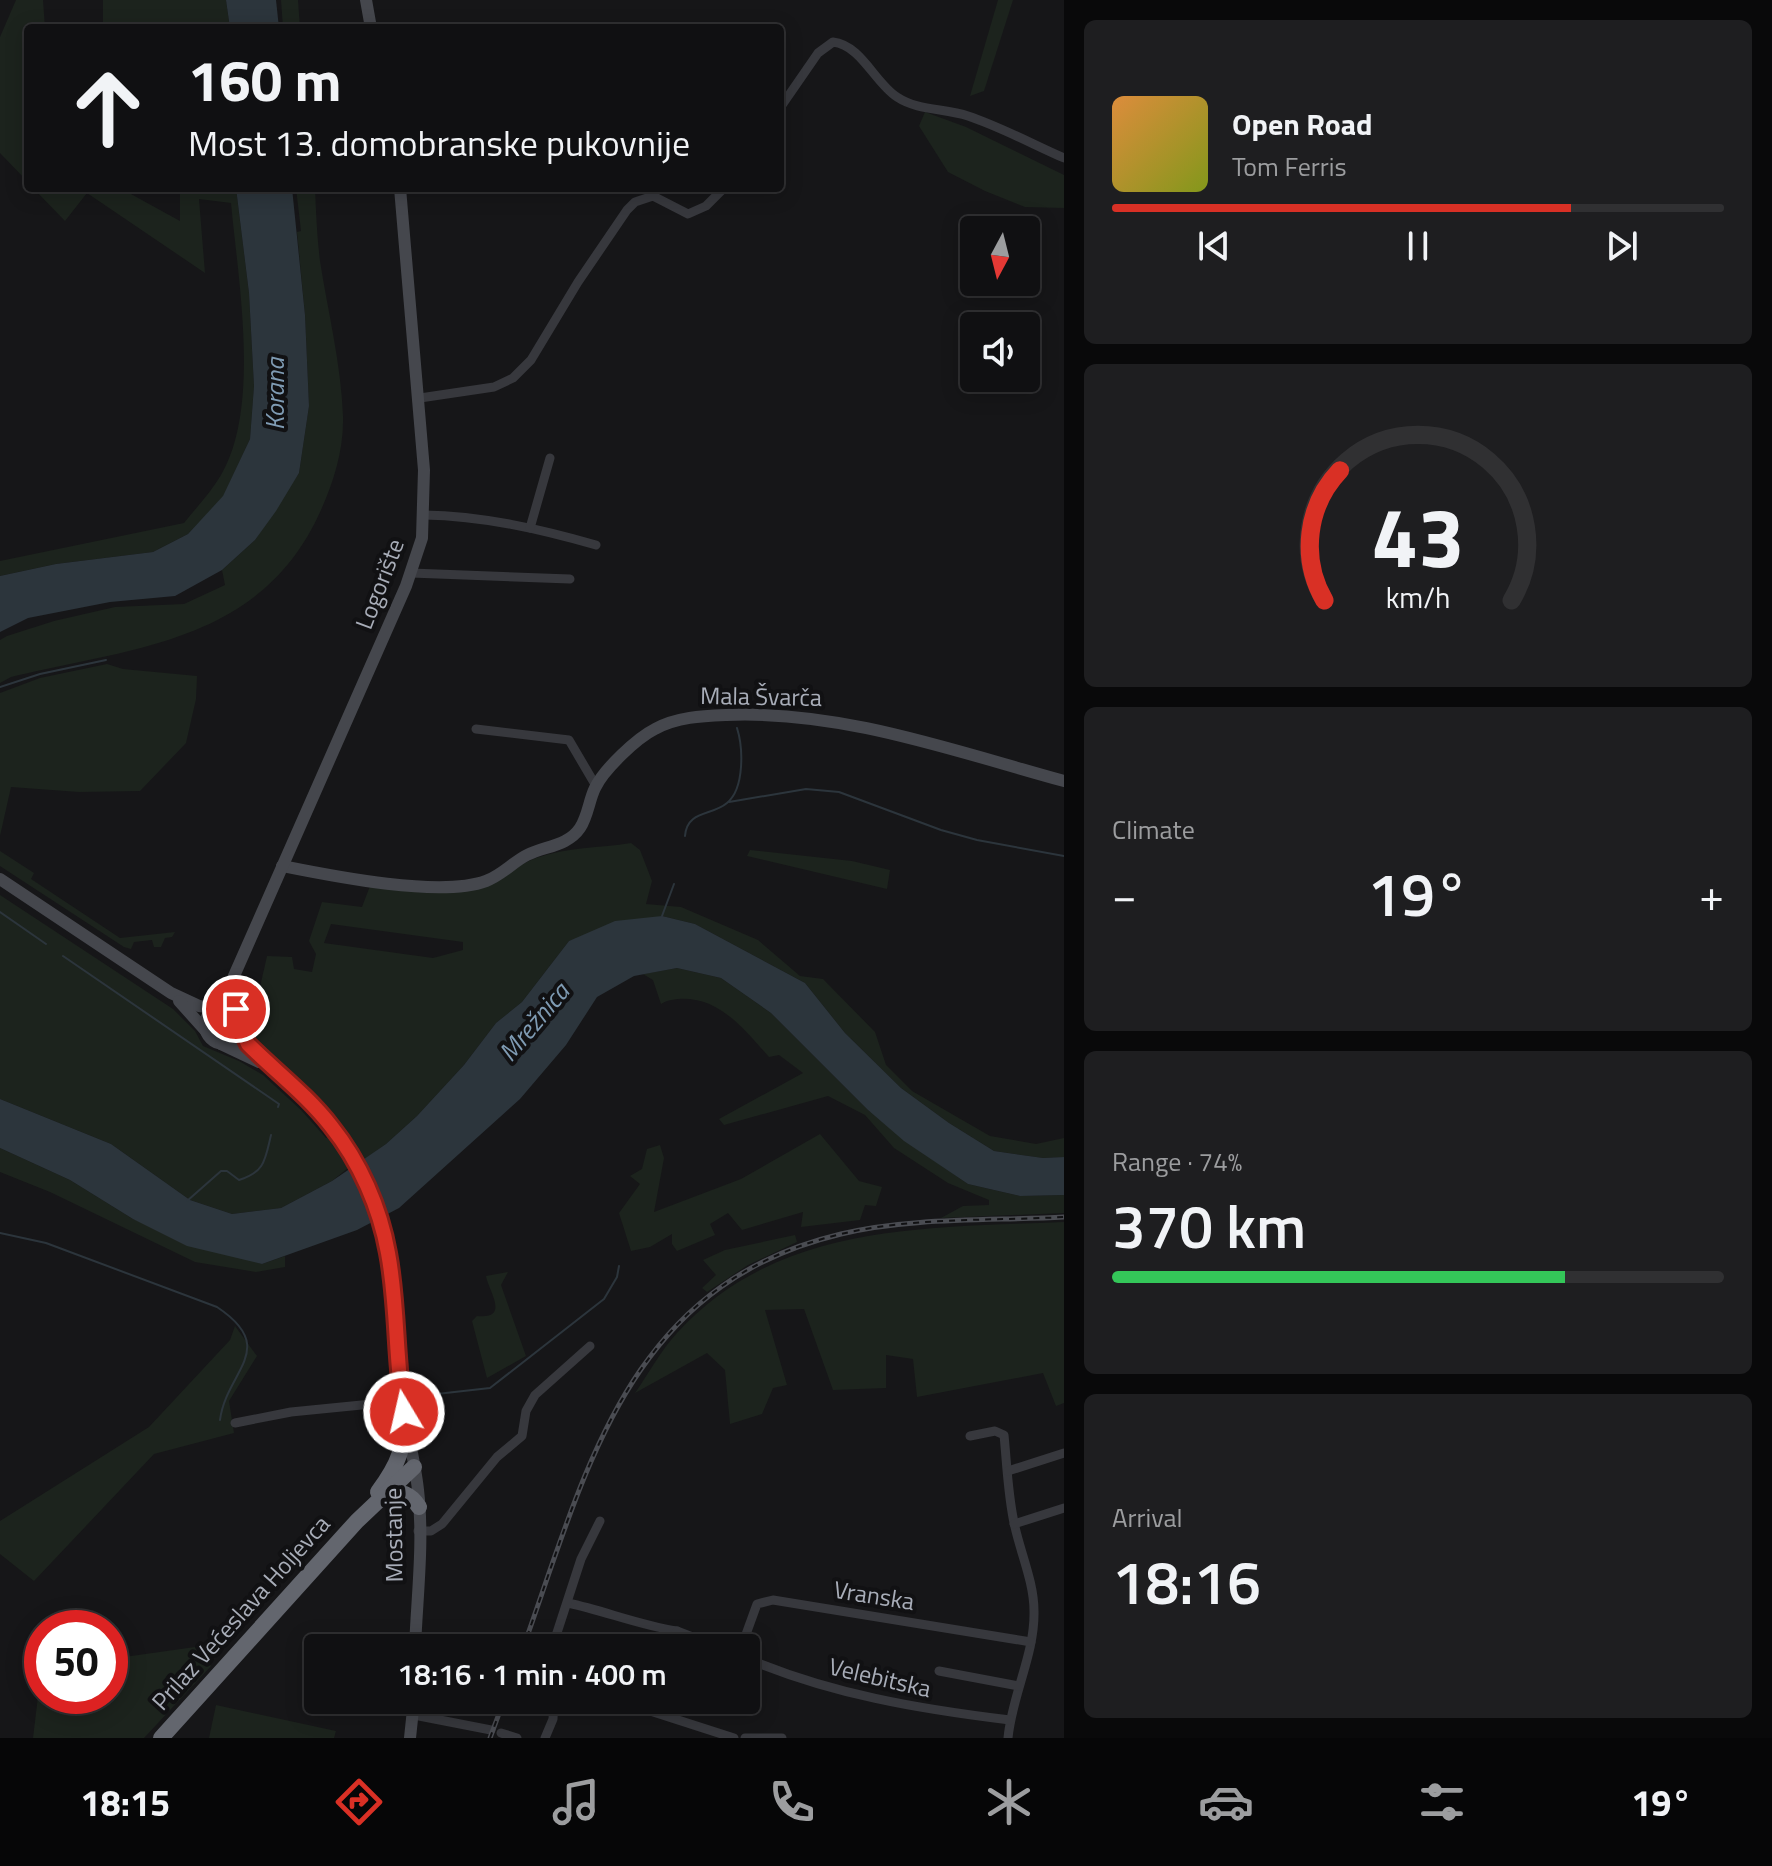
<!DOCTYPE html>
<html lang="en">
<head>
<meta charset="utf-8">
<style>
  body { margin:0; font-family:"Titillium Web",sans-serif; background:#1e1e20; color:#f1f3f6; height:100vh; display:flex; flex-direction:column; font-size:30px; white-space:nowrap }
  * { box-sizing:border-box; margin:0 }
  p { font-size:26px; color:#9c9d9f }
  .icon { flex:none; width:44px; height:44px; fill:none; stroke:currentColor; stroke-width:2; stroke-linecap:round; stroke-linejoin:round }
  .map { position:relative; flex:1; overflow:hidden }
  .details { display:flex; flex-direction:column; gap:20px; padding:20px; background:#09090a; width:708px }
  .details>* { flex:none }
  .top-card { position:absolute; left:24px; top:24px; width:760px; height:168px; border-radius:8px; box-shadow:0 4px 20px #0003,0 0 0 2px #303032; background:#101012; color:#f1f3f6; overflow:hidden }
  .needle { width:52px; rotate:187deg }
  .tools { position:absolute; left:960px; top:216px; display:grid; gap:16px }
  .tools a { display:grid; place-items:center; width:80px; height:80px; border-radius:8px; background:#101012; box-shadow:0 4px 20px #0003,0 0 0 2px #303032; font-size:40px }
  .speed { position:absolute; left:24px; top:1610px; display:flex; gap:16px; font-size:40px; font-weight:700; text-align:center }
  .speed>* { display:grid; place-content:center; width:104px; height:104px; border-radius:50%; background:#101012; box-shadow:0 4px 20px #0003,0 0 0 2px #303032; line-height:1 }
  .speed .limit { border:12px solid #d22; background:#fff; color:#111 }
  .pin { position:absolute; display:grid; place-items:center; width:68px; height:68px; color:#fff; margin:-34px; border:4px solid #fff; border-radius:50%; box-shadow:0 2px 8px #0007 }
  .me { position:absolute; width:88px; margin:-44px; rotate:351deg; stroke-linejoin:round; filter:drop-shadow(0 0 6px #0008) }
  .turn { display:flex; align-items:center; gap:28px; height:168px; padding:0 32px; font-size:36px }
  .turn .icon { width:104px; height:104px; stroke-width:2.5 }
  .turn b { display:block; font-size:56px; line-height:68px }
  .big { font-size:60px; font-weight:600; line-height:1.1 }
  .details .card { flex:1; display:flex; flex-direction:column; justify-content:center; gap:12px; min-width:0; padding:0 28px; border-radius:12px; background:#1e1e20 }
  .details .dial { align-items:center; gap:0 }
  .dial svg { height:208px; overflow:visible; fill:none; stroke:#303032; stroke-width:7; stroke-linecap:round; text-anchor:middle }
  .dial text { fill:#f1f3f6; stroke:none }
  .song { display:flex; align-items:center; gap:24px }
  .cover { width:96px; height:96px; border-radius:12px; background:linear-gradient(135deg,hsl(30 70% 55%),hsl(70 70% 35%)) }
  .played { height:8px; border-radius:4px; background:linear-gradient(90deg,#d93025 75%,#303032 75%) }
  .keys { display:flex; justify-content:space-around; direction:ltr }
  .heat { display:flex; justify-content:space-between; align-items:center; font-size:44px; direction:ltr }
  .charge { height:12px; border-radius:6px; background:linear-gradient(90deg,#34c759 74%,#303032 0) }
  .trip { position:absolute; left:304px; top:1634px; width:456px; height:80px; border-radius:8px; background:#101012; box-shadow:0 4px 20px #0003,0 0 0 2px #303032; font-weight:600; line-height:80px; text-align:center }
  .tabs { display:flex; height:128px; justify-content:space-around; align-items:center; background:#060607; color:#9c9d9f }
  .tabs .icon { width:56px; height:56px }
  .tabs .on { color:#d93025 }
  .tabs b { font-size:36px; color:#f1f3f6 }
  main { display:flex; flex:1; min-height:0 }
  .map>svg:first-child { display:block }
</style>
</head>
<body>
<main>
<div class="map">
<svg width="1064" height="1738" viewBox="0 0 1064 1738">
  <rect width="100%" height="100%" fill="#161618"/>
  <!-- green -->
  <g fill="#1c231d" fill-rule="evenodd">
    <path d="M16,0H43L45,28H28V182L0,153V37Z"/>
    <path d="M103,0H226L230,28H103Z"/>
    <path d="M281,0H298L300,28H283Z"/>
    <path d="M998,0H1013L984,91L970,96Z"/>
    <path d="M925,112L966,127L1064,175V208L1025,207L985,191L948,172L919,126Z"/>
    <path d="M33,188H120L180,221V188H236L249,293L254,386L250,439L223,497L188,534L153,552L56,564L0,576V561L184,523C196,508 211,492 221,475C261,407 238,280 231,203L199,199L205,273L87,193L65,221Z"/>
    <path d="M296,188H315C316,212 317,237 320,261C328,312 341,364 343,416C344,449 334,481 321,510C262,643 134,647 11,677L0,683V640L7,636L54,621L115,607L184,604L225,585L222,570L255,540L299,473L309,406L305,315L297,232L301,231Z"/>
    <path d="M107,664L123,669L197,676L196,699L186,743L140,791L79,792L11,787L0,836V693L40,678Z"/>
    <path d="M631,843L640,850L652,881L646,904L681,907L758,940L800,976L823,979L875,1032L886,1065L912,1091L990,1136L1036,1144L1064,1138V1157L1043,1158L994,1151L949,1123L901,1088L845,1033L805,983L695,924L662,916L569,941L522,1002L496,1023L464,1065L417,1116L386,1144L362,1161L339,1127L340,1124L319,1101L253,1038L252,1018L247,1008L245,985L260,987L267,956L292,957L294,969L312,972L316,954L309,941L322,902L362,907L370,886L481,888C502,882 516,865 536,858C567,847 600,848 631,843ZM331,924L463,942V950L433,958L324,943Z"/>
    <path d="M750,850L852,861L890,870L887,889L747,856Z"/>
    <path d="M0,851L34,873L31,879L120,938L175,932L172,937L165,938L161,947H154L152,940L134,942L131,949L124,947L0,866Z"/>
    <path d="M0,895L173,1009L195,1031L203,1046L239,1061L263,1075L301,1110L326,1138L330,1136L348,1168L332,1181L281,1208L232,1214L190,1200L111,1144L0,1099Z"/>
    <path d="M677,968L721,978L771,1013L868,1110L904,1140L968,1184L1020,1196L1064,1195V1213L941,1218L963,1206L989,1205V1200L948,1183L894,1148L865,1115L828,1096L724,1125L719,1119L803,1073L779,1055L769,1057C744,1029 719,996 678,999C671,1000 667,1000 661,1004L653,980L643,974Z"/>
    <circle cx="224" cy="1025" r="15"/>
    <path d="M820,1134L859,1181L882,1187L876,1206L865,1205L860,1220L801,1227L803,1212L742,1230L728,1213L710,1224L715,1235L677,1251L672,1244V1234L650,1247L631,1251L619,1213L640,1184L630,1176L642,1169L647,1149L660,1145L664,1158L654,1212L741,1179Z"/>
    <path d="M0,1148L70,1180L133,1219L262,1264L285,1256V1267L256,1272L195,1262L50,1192L0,1172Z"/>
    <path d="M1064,1222V1403L1056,1406L1043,1373L917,1397L913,1359L886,1355V1388L833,1390L804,1309L765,1310L787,1385L773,1388L762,1414L730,1424L725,1370L707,1353L635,1393C649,1373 661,1350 677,1333C778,1222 927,1228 1064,1222Z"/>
    <path d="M795,1235L797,1242L748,1265L707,1292L702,1288L716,1275L703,1260L725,1250Z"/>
    <path d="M508,1272L501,1285L526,1356L487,1378L472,1321L477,1316C511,1320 488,1290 486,1276Z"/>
    <path d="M235,1326L257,1356L229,1401L234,1433L154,1454L34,1581L0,1554V1521L149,1427L230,1340Z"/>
    <path d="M195,1647L211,1666L144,1738H33L42,1663V1696H110V1659Z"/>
    <path d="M216,1705L336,1731L334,1738H209Z"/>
  </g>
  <!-- water -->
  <g fill="#2c353c">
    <path d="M226,0H276L279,28H230Z"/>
    <path d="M236,188H292L305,315L309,406L299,473L276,511L255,540L222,570L175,596L110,602L28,618L0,632V576L56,564L153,552L188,534L223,496L250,439L254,386L249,293Z"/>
    <path d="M662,916L695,924L805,983L845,1033L901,1088L949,1123L994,1151L1043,1158L1064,1157V1195L1020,1196L968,1184L904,1141L868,1110L771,1013L721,978L677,968L634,976L597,997L566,1045L520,1099L399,1208L357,1230L262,1264L187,1246L133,1219L70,1180L0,1148V1099L111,1144L190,1200L232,1214L281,1208L332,1181L386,1144L417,1116L464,1065L496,1023L522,1002L569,941L615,921Z"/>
  </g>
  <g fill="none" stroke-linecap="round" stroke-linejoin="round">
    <!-- stream -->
    <g stroke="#2c353c" stroke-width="2">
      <path d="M0,687L40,674L106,660"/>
      <path d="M729,802L806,789L839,792L941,830L977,840L1064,856"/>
      <path d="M685,836C687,810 712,816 727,803C745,788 743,747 737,728"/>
      <path d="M0,912L46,944"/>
      <path d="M662,916L674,884"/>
      <path d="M63,956L279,1104L278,1107"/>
      <path d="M187,1201L221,1171H227L239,1180C265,1172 265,1160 271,1135"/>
      <path d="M0,1233L46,1243L217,1307C280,1349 226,1371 220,1420"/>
      <path d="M410,1397L490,1388L604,1299L617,1277L619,1266"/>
    </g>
    <!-- street -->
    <g stroke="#37383d" stroke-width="9">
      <path d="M780,108L818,53L833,42C861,45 875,83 897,97C918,111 945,108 968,116C1001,127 1032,144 1064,158"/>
      <path d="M420,398L494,387L513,378L531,360L578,282L627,210L635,202L653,196L688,214L706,206L724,188"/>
      <path d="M424,515C483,516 540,529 596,545"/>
      <path d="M530,528L550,458"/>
      <path d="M411,573L570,579"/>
      <path d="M476,729L569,740L596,786"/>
      <path d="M235,1423L291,1412L402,1401"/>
      <path d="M970,1436L995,1431L1004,1435C1007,1465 1008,1498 1015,1527C1021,1554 1034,1583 1034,1611C1035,1654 1012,1695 1008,1738"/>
      <path d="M1008,1471L1064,1453"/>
      <path d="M1014,1524L1064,1508"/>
      <path d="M418,1531H431L442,1524L497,1457L522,1436L526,1411L535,1395L590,1346"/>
      <path d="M568,1603C605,1611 639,1625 677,1631"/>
      <path d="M552,1648L581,1559L600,1521"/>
      <path d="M667,1648L677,1631L721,1648"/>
      <path d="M741,1648L757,1604L773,1600L1031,1642"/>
      <path d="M746,1658C830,1694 919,1709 1010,1720"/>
      <path d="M939,1671L1019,1686"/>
      <path d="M598,1700L647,1710L734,1738"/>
      <path d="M414,1715L491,1730"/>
      <path d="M501,1733L517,1738"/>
      <path d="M545,1738L553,1719L554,1700"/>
      <path d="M745,1738H782"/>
    </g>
    <!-- secondary -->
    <g stroke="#45474d" stroke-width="12">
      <path d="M366,0L371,28"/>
      <path d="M282,866C332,876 440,898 486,881C502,875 513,862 527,855C545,846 568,846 580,828C588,816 589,800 595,788C604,769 637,738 655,729C677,717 702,716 726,715C842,710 954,751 1064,781"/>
      <path d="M0,879L171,993L199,1006L214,1008"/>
      <path d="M179,1001L205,1030"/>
      <circle cx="224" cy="1025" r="19"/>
      <path d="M218,1006L230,985L406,586L422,538L424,470L400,188"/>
      <path d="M243,1031L248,1044C285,1082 327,1113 354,1160C396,1233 389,1297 398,1377C402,1415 414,1452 418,1490C424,1542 417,1596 415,1648"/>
      <path d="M221,1044L259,1062"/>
      <path d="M410,1738L414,1700"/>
    </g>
    <!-- highway -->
    <g stroke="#63666e" stroke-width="16">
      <path d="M378,1492C400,1462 404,1449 404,1412"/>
      <path d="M386,1495C400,1489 411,1494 419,1507"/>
      <path d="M161,1738L357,1521L414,1467"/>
    </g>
    <!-- rail casing -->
    <g stroke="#4a4c52" stroke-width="5">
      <g id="rail">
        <path d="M523,1648C587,1469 627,1285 841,1234C911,1217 992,1221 1064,1217"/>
        <path d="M490,1738L504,1700"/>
      </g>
    </g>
    <!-- rail -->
    <use href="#rail" stroke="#111113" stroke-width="2" stroke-dasharray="6" stroke-linecap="butt"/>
  </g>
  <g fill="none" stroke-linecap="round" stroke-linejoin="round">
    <!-- route casing -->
    <g stroke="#8d1f18" stroke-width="20">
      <path id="route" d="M236,1009C247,1019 241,1032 248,1044C275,1071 307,1095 331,1126C360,1162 380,1208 388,1253C398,1306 395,1359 404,1412"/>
    </g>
    <!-- route -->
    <use href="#route" stroke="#d93025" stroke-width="14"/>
  </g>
  <g text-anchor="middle" stroke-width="8" stroke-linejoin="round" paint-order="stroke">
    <!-- street labels -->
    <g font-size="24" fill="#a8adb8" stroke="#111113">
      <text transform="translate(380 584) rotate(-69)" y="8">Logorište</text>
      <text transform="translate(761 697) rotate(1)" y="8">Mala Švarča</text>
      <text transform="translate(394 1535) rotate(-91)" y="8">Mostanje</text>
      <text transform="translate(874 1596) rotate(9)" y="8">Vranska</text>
      <text transform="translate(241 1613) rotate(-48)" y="8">Prilaz Većeslava Holjevca</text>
      <text transform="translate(880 1678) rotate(13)" y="8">Velebitska</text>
    </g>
    <!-- water labels -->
    <g font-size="26" font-style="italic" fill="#7f9bb3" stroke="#111113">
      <text transform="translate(275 394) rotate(-90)" y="9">Korana</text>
      <text transform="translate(534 1022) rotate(-50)" y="9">Mrežnica</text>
    </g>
  </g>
</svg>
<div class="tools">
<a><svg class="needle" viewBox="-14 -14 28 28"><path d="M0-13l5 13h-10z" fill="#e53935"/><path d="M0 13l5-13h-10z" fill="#9c9d9f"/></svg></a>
<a><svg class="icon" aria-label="sound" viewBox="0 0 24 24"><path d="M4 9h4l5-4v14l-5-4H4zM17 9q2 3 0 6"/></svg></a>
</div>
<div class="speed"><div class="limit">50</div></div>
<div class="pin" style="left:236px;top:1009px;background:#d93025"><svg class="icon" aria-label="arrive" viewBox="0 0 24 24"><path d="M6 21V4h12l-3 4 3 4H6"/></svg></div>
<svg class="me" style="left:404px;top:1412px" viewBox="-20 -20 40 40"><circle r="17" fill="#d93025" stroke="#fff" stroke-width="3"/><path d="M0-11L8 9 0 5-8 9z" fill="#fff"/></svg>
<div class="trip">18:16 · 1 min · 400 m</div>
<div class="top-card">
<div class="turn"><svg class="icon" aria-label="ahead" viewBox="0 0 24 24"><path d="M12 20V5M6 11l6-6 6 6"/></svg><div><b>160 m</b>Most 13. domobranske pukovnije</div></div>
</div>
</div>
<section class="details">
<div class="card">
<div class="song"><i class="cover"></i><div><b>Open Road</b><p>Tom Ferris</p></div></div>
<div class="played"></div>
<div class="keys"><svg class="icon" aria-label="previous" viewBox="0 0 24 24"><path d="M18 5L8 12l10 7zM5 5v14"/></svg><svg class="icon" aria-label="pause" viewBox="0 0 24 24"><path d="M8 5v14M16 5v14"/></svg><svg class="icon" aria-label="next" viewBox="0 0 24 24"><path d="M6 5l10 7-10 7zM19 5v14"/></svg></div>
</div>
<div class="card dial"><svg viewBox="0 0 100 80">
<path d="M14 69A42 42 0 1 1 86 69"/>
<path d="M14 69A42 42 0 0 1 20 19" stroke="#d93025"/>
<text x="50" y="56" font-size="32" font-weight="700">43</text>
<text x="50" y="72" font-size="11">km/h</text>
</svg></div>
<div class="card"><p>Climate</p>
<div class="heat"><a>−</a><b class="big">19°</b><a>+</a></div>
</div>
<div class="card"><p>Range · 74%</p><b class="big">370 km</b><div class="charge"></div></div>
<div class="card"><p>Arrival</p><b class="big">18:16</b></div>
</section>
</main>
<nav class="tabs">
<b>18:15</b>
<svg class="icon on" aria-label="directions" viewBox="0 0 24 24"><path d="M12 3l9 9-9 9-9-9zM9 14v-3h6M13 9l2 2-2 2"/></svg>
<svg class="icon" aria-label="music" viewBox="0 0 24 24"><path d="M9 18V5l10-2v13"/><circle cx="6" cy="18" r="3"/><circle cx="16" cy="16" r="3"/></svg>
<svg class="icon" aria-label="phone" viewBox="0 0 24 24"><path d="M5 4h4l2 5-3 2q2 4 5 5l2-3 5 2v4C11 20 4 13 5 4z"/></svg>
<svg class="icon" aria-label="climate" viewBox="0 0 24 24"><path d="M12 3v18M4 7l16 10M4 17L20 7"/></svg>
<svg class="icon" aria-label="car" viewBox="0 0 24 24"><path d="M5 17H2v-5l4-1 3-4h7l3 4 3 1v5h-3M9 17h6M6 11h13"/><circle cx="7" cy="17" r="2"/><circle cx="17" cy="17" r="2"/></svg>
<svg class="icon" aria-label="filters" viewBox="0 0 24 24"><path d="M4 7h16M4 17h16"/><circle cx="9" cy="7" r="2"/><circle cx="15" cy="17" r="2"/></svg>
<b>19°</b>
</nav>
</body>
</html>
